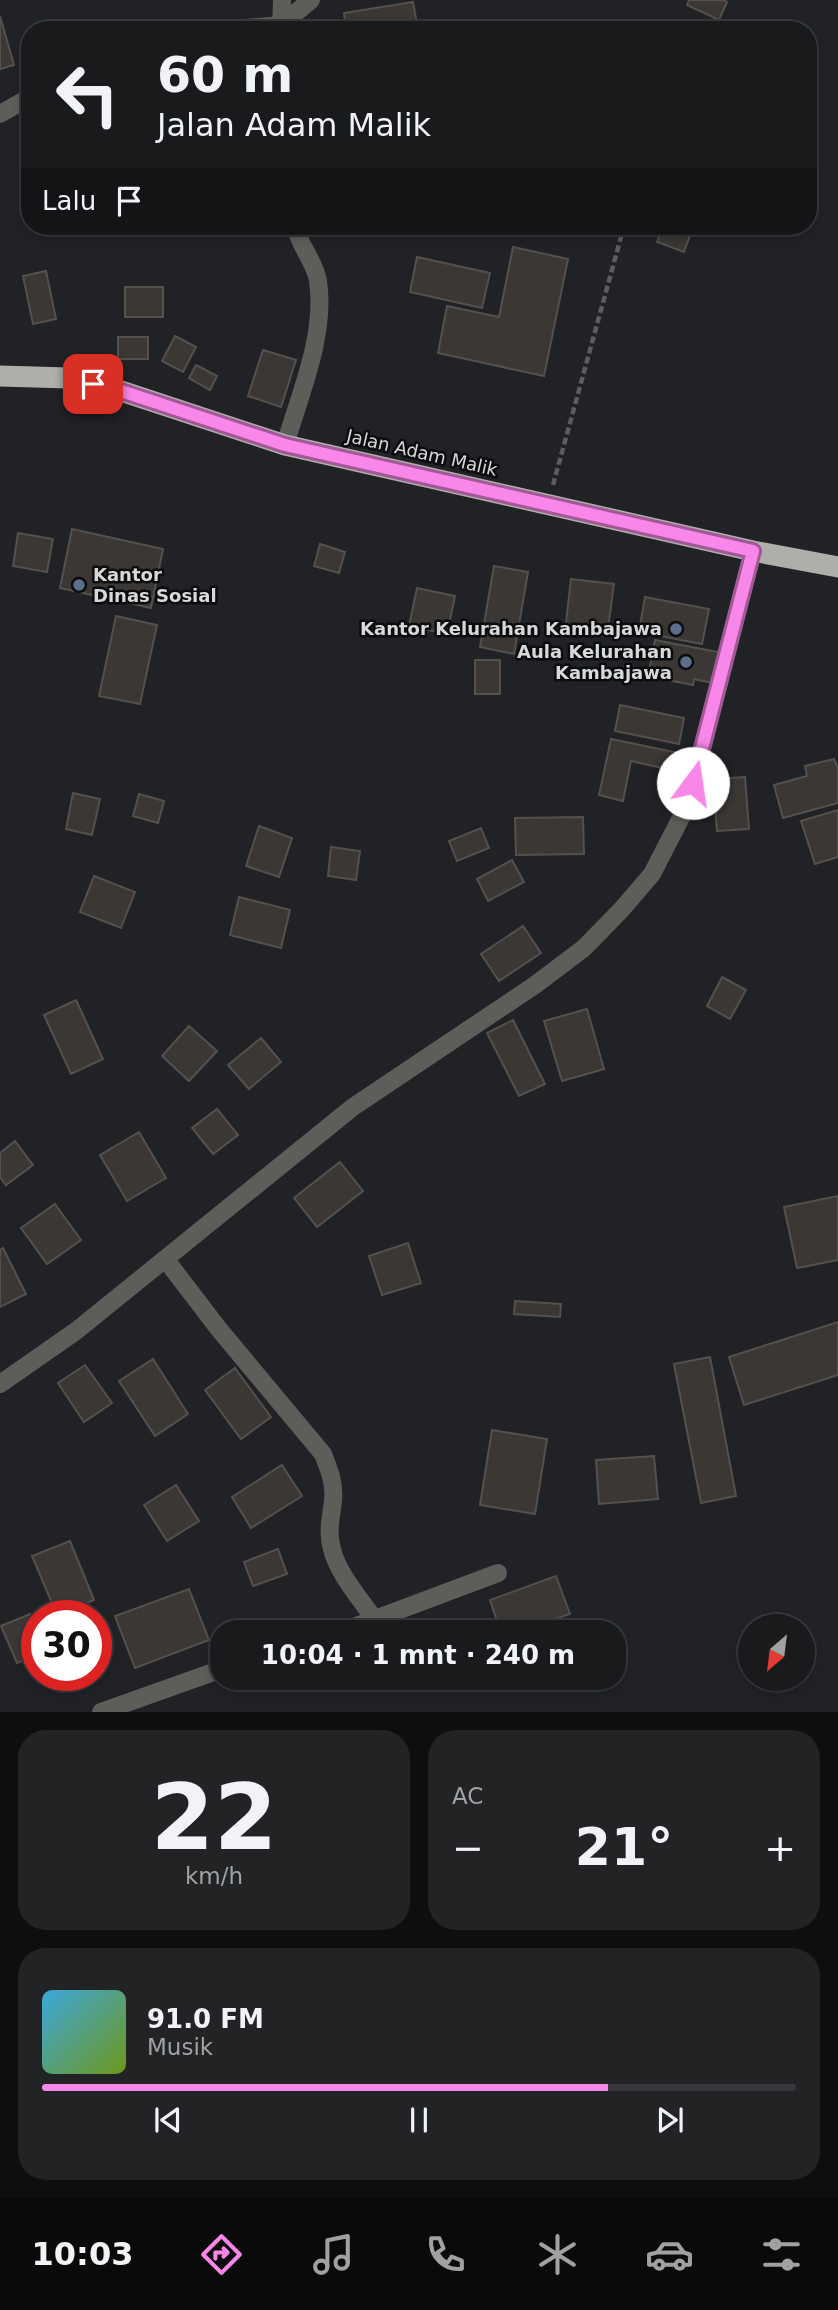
<!DOCTYPE html>
<html lang="id">
<head>
<meta charset="utf-8">
<style>
  body { margin:0; font-family:"DejaVu Sans",sans-serif; background:#212325; color:#f1f3f6; height:100vh; display:flex; flex-direction:column; font-size:26px; white-space:nowrap }
  * { box-sizing:border-box; margin:0 }
  p { font-size:23px; color:#9fa1a3 }
  .icon { flex:none; width:38px; height:38px; fill:none; stroke:currentColor; stroke-width:2; stroke-linecap:round; stroke-linejoin:round }
  .map { position:relative; height:1712px; overflow:hidden }
  .side { display:flex; flex-direction:column; gap:18px; padding:18px; background:#0d0e0f; flex:1 }
  .side>* { flex:none }
  .top-card { position:absolute; left:21px; top:21px; width:796px; height:214px; border-radius:28px; box-shadow:0 4px 10px #0003,0 0 0 2px #36383b; background:#181a1c; color:#f1f3f6; overflow:hidden }
  .needle { width:46px; rotate:208deg }
  .tools { position:absolute; left:738px; top:1614px; display:grid; gap:14px }
  .tools a { display:grid; place-items:center; width:77px; height:77px; border-radius:50%; background:#181a1c; box-shadow:0 4px 10px #0003,0 0 0 2px #36383b; font-size:35px }
  .speed { position:absolute; left:21px; top:1600px; display:flex; gap:14px; font-size:35px; font-weight:700; text-align:center }
  .speed>* { display:grid; place-content:center; width:91px; height:91px; border-radius:50%; background:#181a1c; box-shadow:0 4px 10px #0003,0 0 0 2px #36383b; line-height:1 }
  .speed .limit { border:10px solid #d22; background:#fff; color:#111 }
  .pin { position:absolute; display:grid; place-items:center; width:60px; height:60px; color:#fff; margin:-30px; border-radius:14px; box-shadow:0 4px 10px #0006 }
  .me { position:absolute; width:77px; margin:-38px; rotate:14deg; stroke-linejoin:round; filter:drop-shadow(0 0 5px #0008) }
  .turn { display:flex; align-items:center; gap:24px; height:147px; padding:0 21px; font-size:32px }
  .turn .icon { width:91px; height:91px; stroke-width:2.5 }
  .turn b { display:block; font-size:49px; line-height:60px }
  .then { display:flex; align-items:center; height:66px; padding:0 21px; background:#0003; gap:14px; font-size:26px }
  .big { font-size:52px; font-weight:600; line-height:1.1 }
  .side .widget { flex:1; display:flex; flex-direction:column; justify-content:center; gap:10px; min-width:0; padding:0 24px; border-radius:28px; background:#212325 }
  .side .dial { align-items:center; gap:0 }
  .dial b { font-size:91px; line-height:1 }
  .song { display:flex; align-items:center; gap:21px }
  .cover { width:84px; height:84px; border-radius:10px; background:linear-gradient(135deg,hsl(200 70% 55%),hsl(80 70% 35%)) }
  .played { height:7px; border-radius:4px; background:linear-gradient(90deg,#f987e9 75%,#36383b 75%) }
  .keys { display:flex; justify-content:space-around; direction:ltr }
  .heat { display:flex; justify-content:space-between; align-items:center; font-size:38px; direction:ltr }
  .side .tiles { flex:1; display:grid; gap:18px; grid-template-columns:1fr 1fr }
  .widget:last-child { grid-column:span 2 }
  .trip { position:absolute; left:210px; top:1620px; width:416px; height:70px; border-radius:28px; background:#181a1c; box-shadow:0 4px 10px #0003,0 0 0 2px #36383b; font-weight:600; line-height:70px; text-align:center }
  .tab-bar { display:flex; height:112px; justify-content:space-around; align-items:center; background:#0a0a0b; color:#9fa1a3 }
  .tab-bar .icon { width:49px; height:49px }
  .tab-bar .active { color:#f987e9 }
  .tab-bar b { font-size:32px; color:#f1f3f6 }
  .map>svg:first-child { display:block }
</style>
</head>
<body>
<div class="map">
<svg width="838" height="1712" viewBox="0 0 838 1712">
  <rect width="100%" height="100%" fill="#202226"/>
  <!-- building -->
  <g fill="#3a3734" stroke="#54514d" stroke-width="2">
    <path d="M689,0H724L727,2L719,20L687,5Z"/>
    <path d="M413,2L418,30H346L344,13Z"/>
    <path d="M0,16L14,65L0,69Z"/>
    <path d="M207,226H259L258,234Z"/>
    <path d="M502,226H547L545,235Z"/>
    <path d="M664,226H681L692,230L684,252L657,242Z"/>
    <path d="M513,247L568,259L544,376L438,353L447,306L499,317Z"/>
    <path d="M417,257L490,273L482,308L410,292Z"/>
    <path d="M46,271L56,319L33,324L23,276Z"/>
    <rect x="125" y="287" width="38" height="30"/>
    <path d="M175,336L196,347L183,372L162,361Z"/>
    <rect x="118" y="337" width="30" height="22"/>
    <path d="M263,350L296,360L281,407L248,396Z"/>
    <path d="M196,365L217,376L210,390L189,378Z"/>
    <path d="M72,529L163,549L151,608L60,588Z"/>
    <path d="M18,533L53,539L47,572L13,566Z"/>
    <path d="M320,544L345,552L339,573L314,566Z"/>
    <path d="M494,566L528,572L514,654L480,647Z"/>
    <path d="M571,579L614,584L607,636L565,631Z"/>
    <path d="M417,588L455,596L447,634L409,626Z"/>
    <path d="M645,597L709,609L702,644L639,632Z"/>
    <path d="M116,616L157,625L140,704L99,696Z"/>
    <path d="M655,640L723,653L717,684L694,679L693,685L662,679L663,673L649,671Z"/>
    <rect x="475" y="660" width="25" height="34"/>
    <path d="M620,705L684,718L679,744L615,731Z"/>
    <path d="M611,739L679,753L676,771L631,761L623,801L599,795Z"/>
    <path d="M834,759L838,768V803L783,818L774,785L807,776L805,766Z"/>
    <path d="M745,777L749,829L717,831L713,779Z"/>
    <path d="M73,793L100,799L92,835L66,829Z"/>
    <path d="M139,794L164,801L158,823L133,816Z"/>
    <path d="M838,810V857L815,864L801,821Z"/>
    <path d="M583,817L584,854L516,855L515,818Z"/>
    <path d="M259,826L292,838L279,877L246,866Z"/>
    <path d="M481,828L489,848L457,861L449,841Z"/>
    <path d="M331,847L360,851L356,880L328,876Z"/>
    <path d="M512,860L524,882L488,901L477,879Z"/>
    <path d="M94,876L135,892L121,928L80,912Z"/>
    <path d="M239,897L290,910L281,948L230,935Z"/>
    <path d="M523,926L541,953L499,981L481,954Z"/>
    <path d="M722,977L746,990L730,1019L707,1006Z"/>
    <path d="M76,1000L103,1059L71,1074L44,1015Z"/>
    <path d="M587,1009L604,1069L562,1081L544,1021Z"/>
    <path d="M513,1020L545,1084L519,1096L487,1033Z"/>
    <path d="M189,1026L217,1051L189,1081L162,1056Z"/>
    <path d="M261,1038L281,1062L249,1089L228,1065Z"/>
    <path d="M217,1109L238,1135L213,1154L192,1128Z"/>
    <path d="M139,1132L166,1178L127,1201L100,1155Z"/>
    <path d="M15,1141L33,1165L6,1185L0,1177V1153Z"/>
    <path d="M340,1162L363,1191L317,1227L294,1198Z"/>
    <path d="M838,1196V1260L797,1268L784,1207Z"/>
    <path d="M55,1204L81,1240L47,1264L21,1228Z"/>
    <path d="M408,1243L421,1283L382,1295L369,1256Z"/>
    <path d="M3,1248L26,1294L0,1307V1250Z"/>
    <path d="M515,1301L561,1304L560,1317L514,1314Z"/>
    <path d="M838,1322V1375L744,1405L729,1357Z"/>
    <path d="M710,1357L736,1496L701,1503L674,1364Z"/>
    <path d="M153,1359L188,1414L155,1436L119,1381Z"/>
    <path d="M85,1365L112,1403L84,1422L58,1383Z"/>
    <path d="M235,1368L271,1417L241,1439L205,1390Z"/>
    <path d="M492,1430L547,1439L535,1514L480,1505Z"/>
    <path d="M654,1456L658,1499L599,1504L596,1460Z"/>
    <path d="M282,1465L302,1496L251,1528L232,1497Z"/>
    <path d="M176,1485L199,1521L167,1541L144,1505Z"/>
    <path d="M70,1541L94,1600L57,1615L32,1556Z"/>
    <path d="M278,1549L287,1574L253,1586L244,1562Z"/>
    <path d="M556,1576L570,1614L515,1633H501L490,1600Z"/>
    <path d="M189,1589L209,1640L135,1668L115,1616Z"/>
    <path d="M30,1614L37,1630V1655L17,1663L1,1626Z"/>
    <path d="M446,1678H492V1683L446,1685Z"/>
  </g>
  <g fill="none" stroke-linecap="round" stroke-linejoin="round">
    <!-- path -->
    <path stroke="#5b5d61" stroke-width="4.5" stroke-dasharray="7 3.5" stroke-linecap="butt" d="M553,485L624,226"/>
    <!-- street -->
    <g stroke="#5d5d5a" stroke-width="18">
      <path d="M223,30L281,25L311,0"/>
      <path d="M281,30L282,0"/>
      <path d="M0,114L30,97"/>
      <path d="M285,445C300,394 326,335 318,281C315,262 299,245 295,226"/>
      <path d="M166,1260L218,1328L323,1454C329,1469 335,1484 333,1501C331,1518 327,1532 332,1549C338,1574 360,1598 374,1619"/>
      <path d="M0,1384L76,1331L353,1107L535,985L584,948L622,909L652,874L688,804L753,551"/>
      <path d="M338,1633L498,1573"/>
      <path d="M101,1712L222,1669"/>
    </g>
    <!-- highway -->
    <path stroke="#b0aea9" stroke-width="21" d="M0,376L68,378L118,390L285,445L753,551L838,567"/>
  </g>
  <g fill="none" stroke-linecap="round" stroke-linejoin="round">
    <!-- route casing -->
    <g stroke="#a25897" stroke-width="18">
      <path id="route" d="M93,384L118,390L285,445L753,551L693,783"/>
    </g>
    <!-- route -->
    <use href="#route" stroke="#f987e9" stroke-width="12"/>
  </g>
  <!-- markers -->
  <g fill="#5c6f8a" stroke="#0b0c0d" stroke-width="2.5">
    <circle cx="79" cy="585" r="7"/>
    <circle cx="676" cy="629" r="7"/>
    <circle cx="686" cy="662" r="7"/>
  </g>
  <g text-anchor="middle" stroke-width="5" stroke-linejoin="round" paint-order="stroke">
    <!-- street labels -->
    <g font-size="18" fill="#d6d8da" stroke="#0b0c0d">
      <text transform="translate(422 453) rotate(13)" y="6">Jalan Adam Malik</text>
    </g>
    <!-- poi labels -->
    <g font-size="18" font-weight="bold" fill="#d6d8da" stroke="#0b0c0d" text-anchor="end">
      <text x="93" y="581" text-anchor="start">Kantor<tspan x="93" dy="21">Dinas Sosial</tspan></text>
      <text x="662" y="635">Kantor Kelurahan Kambajawa</text>
      <text x="672" y="658">Aula Kelurahan<tspan x="672" dy="21">Kambajawa</tspan></text>
    </g>
  </g>
</svg>
<div class="tools">
<a><svg class="needle" viewBox="-14 -14 28 28"><path d="M0-13l5 13h-10z" fill="#e53935"/><path d="M0 13l5-13h-10z" fill="#9fa1a3"/></svg></a>
</div>
<div class="speed"><div class="limit">30</div></div>
<div class="pin" style="left:93px;top:384px;background:#d93025"><svg class="icon" aria-label="arrive" viewBox="0 0 24 24"><path d="M6 21V4h12l-3 4 3 4H6"/></svg></div>
<svg class="me" style="left:693px;top:783px" viewBox="-20 -20 40 40"><circle r="19" fill="#fff"/><path d="M0-13L10 11 0 6-10 11z" fill="#f987e9"/></svg>
<div class="trip">10:04 · 1 mnt · 240 m</div>
<div class="top-card">
<div class="turn"><svg class="icon" aria-label="left" viewBox="0 0 24 24"><path d="M17 20v-9H6M10 6l-5 5 5 5"/></svg><div><b>60 m</b>Jalan Adam Malik</div></div>
<div class="then">Lalu<svg class="icon" aria-label="arrive" viewBox="0 0 24 24"><path d="M6 21V4h12l-3 4 3 4H6"/></svg></div>
</div>
</div>
<section class="side">
<div class="tiles">
<div class="widget dial"><b>22</b><p>km/h</p></div>
<div class="widget"><p>AC</p>
<div class="heat"><a>−</a><b class="big">21°</b><a>+</a></div>
</div>
<div class="widget">
<div class="song"><i class="cover"></i><div><b>91.0 FM</b><p>Musik</p></div></div>
<div class="played"></div>
<div class="keys"><svg class="icon" aria-label="previous" viewBox="0 0 24 24"><path d="M18 5L8 12l10 7zM5 5v14"/></svg><svg class="icon" aria-label="pause" viewBox="0 0 24 24"><path d="M8 5v14M16 5v14"/></svg><svg class="icon" aria-label="next" viewBox="0 0 24 24"><path d="M6 5l10 7-10 7zM19 5v14"/></svg></div>
</div>
</div>
</section>
<nav class="tab-bar">
<b>10:03</b>
<svg class="icon active" aria-label="directions" viewBox="0 0 24 24"><path d="M12 3l9 9-9 9-9-9zM9 14v-3h6M13 9l2 2-2 2"/></svg>
<svg class="icon" aria-label="music" viewBox="0 0 24 24"><path d="M9 18V5l10-2v13"/><circle cx="6" cy="18" r="3"/><circle cx="16" cy="16" r="3"/></svg>
<svg class="icon" aria-label="phone" viewBox="0 0 24 24"><path d="M5 4h4l2 5-3 2q2 4 5 5l2-3 5 2v4C11 20 4 13 5 4z"/></svg>
<svg class="icon" aria-label="climate" viewBox="0 0 24 24"><path d="M12 3v18M4 7l16 10M4 17L20 7"/></svg>
<svg class="icon" aria-label="car" viewBox="0 0 24 24"><path d="M5 17H2v-5l4-1 3-4h7l3 4 3 1v5h-3M9 17h6M6 11h13"/><circle cx="7" cy="17" r="2"/><circle cx="17" cy="17" r="2"/></svg>
<svg class="icon" aria-label="filters" viewBox="0 0 24 24"><path d="M4 7h16M4 17h16"/><circle cx="9" cy="7" r="2"/><circle cx="15" cy="17" r="2"/></svg>
</nav>
</body>
</html>
